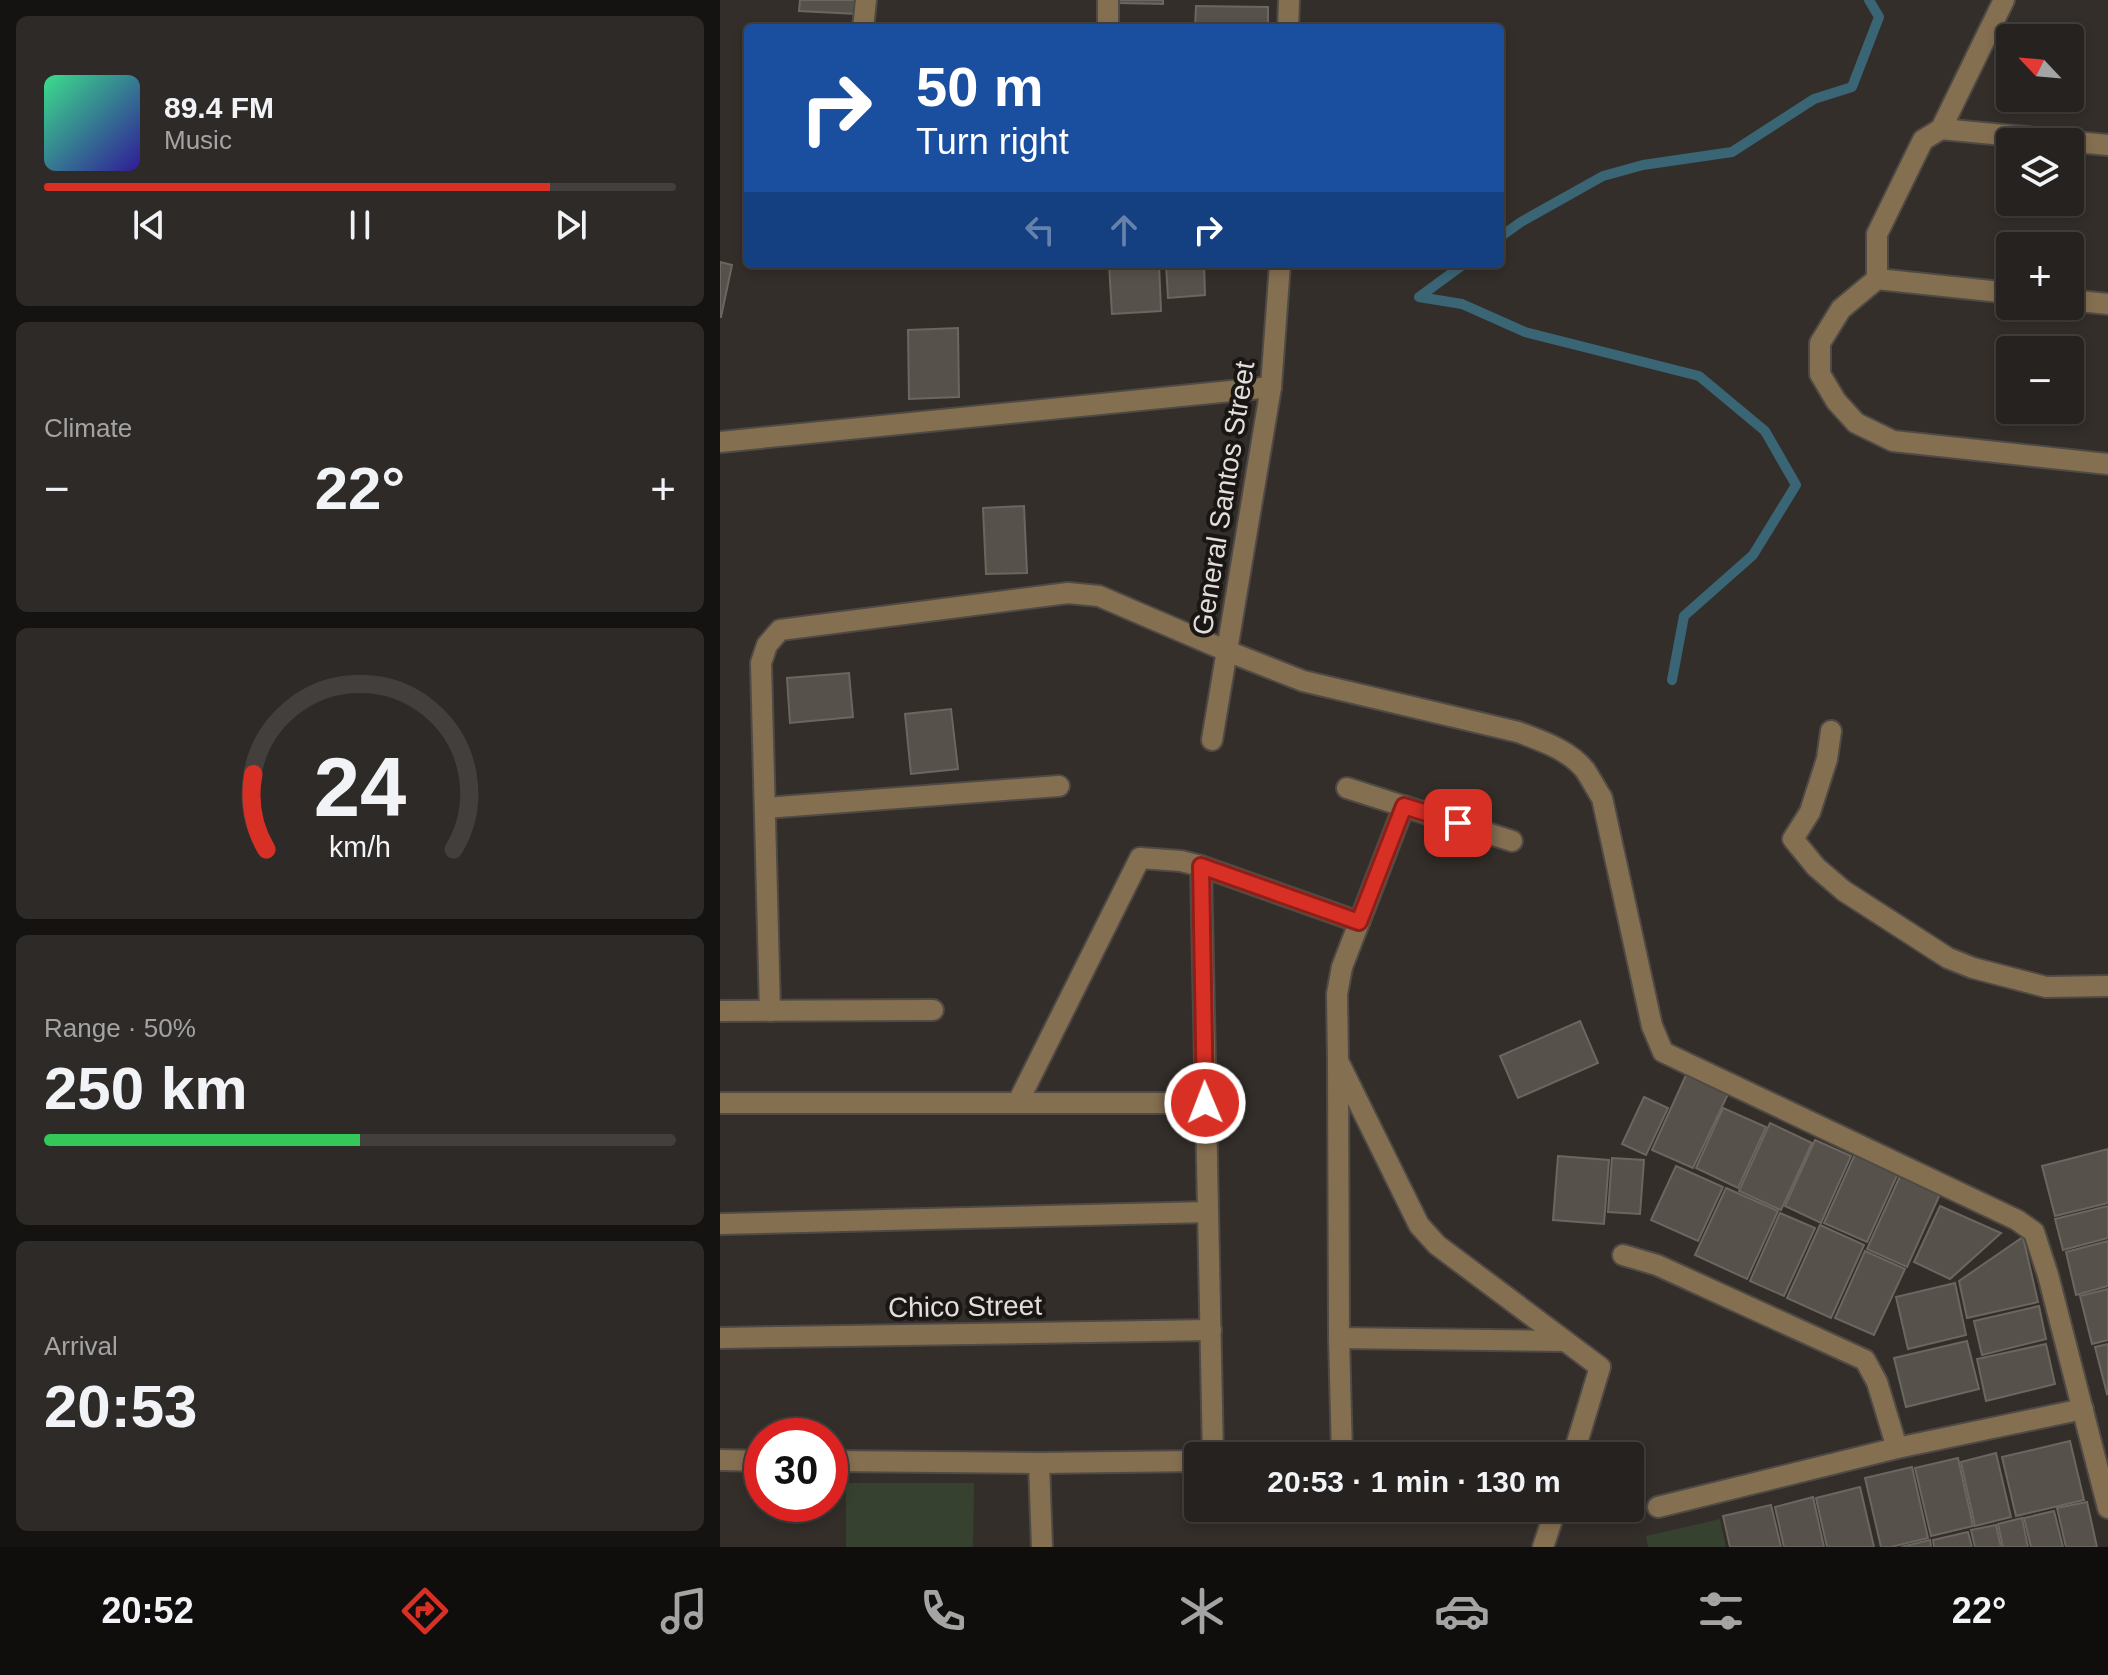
<!DOCTYPE html>
<html lang="en">
<head>
<meta charset="utf-8">
<style>
  body { margin:0; font-family:Arial,sans-serif; background:#2e2a28; color:#f1f3f6; height:100vh; display:flex; flex-direction:column; font-size:30px; white-space:nowrap }
  * { box-sizing:border-box; margin:0 }
  p { font-size:26px; color:#a4a4a4 }
  .icon { flex:none; width:44px; height:44px; fill:none; stroke:currentColor; stroke-width:2; stroke-linecap:round; stroke-linejoin:round }
  .map { position:relative; flex:1; overflow:hidden }
  .details { display:flex; flex-direction:column; gap:16px; padding:16px; background:#151311; width:720px }
  .details>* { flex:none }
  .hud { position:absolute; left:24px; top:24px; width:760px; height:244px; border-radius:8px; box-shadow:0 4px 12px #0003,0 0 0 2px #423f3d; background:#1a4fa0; color:#fff; overflow:hidden }
  .needle { width:52px; rotate:296deg }
  .controls { position:absolute; left:1276px; top:24px; display:grid; gap:16px }
  .controls a { display:grid; place-items:center; width:88px; height:88px; border-radius:8px; background:#26221f; box-shadow:0 4px 12px #0003,0 0 0 2px #423f3d; font-size:40px }
  .speed { position:absolute; left:24px; top:1418px; display:flex; gap:16px; font-size:40px; font-weight:700; text-align:center }
  .speed>* { display:grid; place-content:center; width:104px; height:104px; border-radius:50%; background:#26221f; box-shadow:0 4px 12px #0003,0 0 0 2px #423f3d; line-height:1 }
  .speed .limit { border:12px solid #d22; background:#fff; color:#111 }
  .pin { position:absolute; display:grid; place-items:center; width:68px; height:68px; color:#fff; margin:-34px; border-radius:16px; box-shadow:0 4px 12px #0006 }
  .me { position:absolute; width:88px; margin:-44px; rotate:359deg; stroke-linejoin:round; filter:drop-shadow(0 0 6px #0008) }
  .turn { display:flex; align-items:center; gap:28px; height:168px; padding:0 40px; font-size:36px }
  .turn .icon { width:104px; height:104px; stroke-width:2.5 }
  .turn b { display:block; font-size:56px; line-height:68px }
  .lanes { display:flex; align-items:center; height:76px; padding:0 40px; background:#0003; justify-content:center; gap:40px; direction:ltr }
  .lanes .off { opacity:.35 }
  .big { font-size:60px; font-weight:700; line-height:1.1 }
  .details .card { flex:1; display:flex; flex-direction:column; justify-content:center; gap:12px; min-width:0; padding:0 28px; border-radius:12px; background:#2e2a28 }
  .details .dial { align-items:center; gap:0 }
  .dial svg { height:208px; overflow:visible; fill:none; stroke:#423f3d; stroke-width:7; stroke-linecap:round; text-anchor:middle }
  .dial text { fill:#f1f3f6; stroke:none }
  .song { display:flex; align-items:center; gap:24px }
  .cover { width:96px; height:96px; border-radius:12px; background:linear-gradient(135deg,hsl(150 70% 55%),hsl(250 70% 35%)) }
  .played { height:8px; border-radius:4px; background:linear-gradient(90deg,#d93025 80%,#423f3d 80%) }
  .keys { display:flex; justify-content:space-around; direction:ltr }
  .heat { display:flex; justify-content:space-between; align-items:center; font-size:44px; direction:ltr }
  .charge { height:12px; border-radius:6px; background:linear-gradient(90deg,#34c759 50%,#423f3d 0) }
  .trip { position:absolute; left:464px; top:1442px; width:460px; height:80px; border-radius:8px; background:#26221f; box-shadow:0 4px 12px #0003,0 0 0 2px #423f3d; font-weight:700; line-height:80px; text-align:center }
  .menu { display:flex; height:128px; justify-content:space-around; align-items:center; background:#0f0e0c; color:#a4a4a4 }
  .menu .icon { width:56px; height:56px }
  .menu .on { color:#d93025 }
  .menu b { font-size:36px; color:#f1f3f6 }
  main { display:flex; flex:1; min-height:0 }
  .map>svg:first-child { display:block }
</style>
</head>
<body>
<main>
<section class="details">
<div class="card">
<div class="song"><i class="cover"></i><div><b>89.4 FM</b><p>Music</p></div></div>
<div class="played"></div>
<div class="keys"><svg class="icon" aria-label="previous" viewBox="0 0 24 24"><path d="M18 5L8 12l10 7zM5 5v14"/></svg><svg class="icon" aria-label="pause" viewBox="0 0 24 24"><path d="M8 5v14M16 5v14"/></svg><svg class="icon" aria-label="next" viewBox="0 0 24 24"><path d="M6 5l10 7-10 7zM19 5v14"/></svg></div>
</div>
<div class="card"><p>Climate</p>
<div class="heat"><a>−</a><b class="big">22°</b><a>+</a></div>
</div>
<div class="card dial"><svg viewBox="0 0 100 80">
<path d="M14 69A42 42 0 1 1 86 69"/>
<path d="M14 69A42 42 0 0 1 9 40" stroke="#d93025"/>
<text x="50" y="56" font-size="32" font-weight="700">24</text>
<text x="50" y="72" font-size="11">km/h</text>
</svg></div>
<div class="card"><p>Range · 50%</p><b class="big">250 km</b><div class="charge"></div></div>
<div class="card"><p>Arrival</p><b class="big">20:53</b></div>
</section>
<div class="map">
<svg width="1388" height="1547" viewBox="0 0 1388 1547">
  <rect width="100%" height="100%" fill="#332e29"/>
  <!-- green -->
  <g fill="#36422f">
    <path d="M126,1483H254L253,1547H126Z"/>
    <path d="M1000,1519L1006,1547H928L926,1536Z"/>
  </g>
  <g fill="none" stroke-linecap="round" stroke-linejoin="round">
    <!-- stream -->
    <g stroke="#3a6574" stroke-width="10">
      <path d="M780,237L801,222L883,176L923,165L1012,152L1094,99L1132,87L1159,17L1149,0"/>
      <path d="M744,264L699,297L742,304L805,332L979,376L1045,431L1076,485L1033,555L964,616L952,680"/>
    </g>
  </g>
  <!-- building -->
  <g fill="#56514a" stroke="#6b665f" stroke-width="2">
    <path d="M80,0H138L137,14L79,11Z"/>
    <path d="M398,0H443V4L398,3Z"/>
    <path d="M476,6L548,7V28H475Z"/>
    <path d="M0,262L12,265L1,317H0Z"/>
    <path d="M389,264H439L441,311L392,314Z"/>
    <path d="M446,264H484L485,295L448,298Z"/>
    <path d="M238,328L239,397L189,399L188,330Z"/>
    <path d="M304,506L307,573L266,574L263,508Z"/>
    <path d="M129,673L133,717L70,723L67,678Z"/>
    <path d="M231,709L238,769L191,774L185,714Z"/>
    <path d="M860,1021L878,1063L798,1098L780,1056Z"/>
    <path d="M966,1075L1008,1094L973,1168L932,1150Z"/>
    <path d="M924,1097L948,1108L926,1155L902,1144Z"/>
    <path d="M1003,1108L1046,1127L1018,1188L976,1168Z"/>
    <path d="M1050,1123L1092,1143L1061,1210L1019,1191Z"/>
    <path d="M1095,1140L1131,1156L1101,1223L1065,1206Z"/>
    <path d="M1388,1149V1203L1335,1216L1322,1166Z"/>
    <path d="M1136,1152L1179,1171L1147,1242L1104,1223Z"/>
    <path d="M838,1156L889,1160L884,1224L833,1220Z"/>
    <path d="M892,1158L924,1160L920,1214L888,1212Z"/>
    <path d="M956,1166L1003,1187L978,1241L931,1220Z"/>
    <path d="M1181,1174L1221,1192L1187,1267L1147,1249Z"/>
    <path d="M1006,1188L1058,1211L1027,1279L975,1255Z"/>
    <path d="M1220,1206L1281,1233L1230,1279L1194,1262Z"/>
    <path d="M1388,1206V1238L1343,1250L1335,1219Z"/>
    <path d="M1060,1213L1095,1228L1064,1296L1030,1281Z"/>
    <path d="M1100,1225L1144,1245L1111,1318L1067,1298Z"/>
    <path d="M1303,1237L1318,1302L1247,1318L1239,1281Z"/>
    <path d="M1388,1241V1286L1356,1295L1346,1252Z"/>
    <path d="M1145,1251L1185,1269L1154,1335L1115,1318Z"/>
    <path d="M1235,1283L1246,1335L1188,1349L1176,1297Z"/>
    <path d="M1388,1289V1340L1372,1344L1360,1296Z"/>
    <path d="M1319,1306L1326,1339L1262,1355L1254,1321Z"/>
    <path d="M1247,1341L1259,1389L1186,1407L1174,1358Z"/>
    <path d="M1326,1344L1335,1384L1266,1401L1257,1359Z"/>
    <path d="M1388,1344V1393L1387,1394L1375,1347Z"/>
    <path d="M1350,1441L1364,1500L1296,1516L1282,1457Z"/>
    <path d="M1276,1453L1291,1517L1255,1526L1241,1462Z"/>
    <path d="M1238,1458L1253,1526L1211,1536L1195,1468Z"/>
    <path d="M1192,1467L1208,1538L1171,1547H1161L1145,1478Z"/>
    <path d="M1140,1487L1154,1547H1107L1096,1498Z"/>
    <path d="M1093,1497L1104,1547H1064L1055,1507Z"/>
    <path d="M1367,1502L1377,1547H1346L1337,1508Z"/>
    <path d="M1051,1505L1061,1547H1010L1003,1516Z"/>
    <path d="M1334,1511L1343,1547H1311L1304,1518Z"/>
    <path d="M1302,1518L1308,1547H1283L1278,1524Z"/>
    <path d="M1276,1525L1281,1547H1255L1251,1530Z"/>
    <path d="M1248,1532L1252,1547H1214L1213,1540Z"/>
    <path d="M1210,1540L1211,1547H1181Z"/>
  </g>
  <g fill="none" stroke-linecap="round" stroke-linejoin="round">
    <!-- minor casing -->
    <g stroke="#4f4a45" stroke-width="24">
      <g id="minor">
        <path d="M388,0V28"/>
        <path d="M143,28L146,0"/>
        <path d="M568,28L569,0"/>
        <path d="M1221,129L1284,0"/>
        <path d="M1388,145L1221,129L1203,140L1157,234V279L1121,309L1100,343V374L1116,401L1136,423L1173,441L1388,464"/>
        <path d="M1157,279L1290,293"/>
        <path d="M1350,300L1388,304"/>
        <path d="M0,442L551,387"/>
        <path d="M1111,731L1107,759L1090,812L1073,839L1096,867L1124,891L1228,958L1253,968L1326,987L1388,986"/>
        <path d="M492,740L551,387L560,264"/>
        <path d="M627,788L792,841"/>
        <path d="M684,806L622,967L617,994L618,1061L699,1225L717,1245L880,1367L853,1456"/>
        <path d="M45,808L339,786"/>
        <path d="M481,866L493,1456"/>
        <path d="M0,1011L213,1010"/>
        <path d="M50,1011L41,663L47,645L60,630L348,593L379,596L507,651L583,681L798,732C822,741 849,750 865,770C871,779 876,789 882,798L932,1026L943,1052L1297,1220L1314,1232L1328,1275L1388,1508"/>
        <path d="M618,1065L619,1338L622,1456"/>
        <path d="M298,1102L420,858L461,861L481,866L639,922"/>
        <path d="M0,1103H485"/>
        <path d="M0,1224L488,1212"/>
        <path d="M903,1255L937,1265L1145,1360L1157,1382L1177,1448"/>
        <path d="M0,1338L491,1330"/>
        <path d="M619,1338L845,1341"/>
        <path d="M0,1460L42,1461"/>
        <path d="M110,1461L319,1463L478,1461"/>
        <path d="M319,1463L322,1547"/>
        <path d="M938,1507L1177,1448L1363,1409"/>
        <path d="M823,1547L836,1508"/>
      </g>
    </g>
    <!-- minor -->
    <use href="#minor" stroke="#856f51" stroke-width="20"/>
  </g>
  <g fill="none" stroke-linecap="round" stroke-linejoin="round">
    <!-- route casing -->
    <g stroke="#8d1f18" stroke-width="20">
      <path id="route" d="M485,1103L481,866L639,922L684,806L738,823"/>
    </g>
    <!-- route -->
    <use href="#route" stroke="#d93025" stroke-width="14"/>
  </g>
  <g text-anchor="middle" stroke-width="8" stroke-linejoin="round" paint-order="stroke">
    <!-- street labels -->
    <g font-size="28" fill="#e2dedb" stroke="#191614">
      <text transform="translate(503 498) rotate(-81)" y="10">General Santos Street</text>
      <text transform="translate(245 1306) rotate(-1)" y="10">Chico Street</text>
    </g>
  </g>
</svg>
<div class="controls">
<a><svg class="needle" viewBox="-14 -14 28 28"><path d="M0-13l5 13h-10z" fill="#e53935"/><path d="M0 13l5-13h-10z" fill="#a4a4a4"/></svg></a>
<a><svg class="icon" aria-label="layers" viewBox="0 0 24 24"><path d="M12 4l9 5-9 5-9-5zM3 14l9 5 9-5"/></svg></a>
<a>+</a>
<a>−</a>
</div>
<div class="speed"><div class="limit">30</div></div>
<div class="pin" style="left:738px;top:823px;background:#d93025"><svg class="icon" aria-label="arrive" viewBox="0 0 24 24"><path d="M6 21V4h12l-3 4 3 4H6"/></svg></div>
<svg class="me" style="left:485px;top:1103px" viewBox="-20 -20 40 40"><circle r="17" fill="#d93025" stroke="#fff" stroke-width="3"/><path d="M0-11L8 9 0 5-8 9z" fill="#fff"/></svg>
<div class="trip">20:53 · 1 min · 130 m</div>
<div class="hud">
<div class="turn"><svg class="icon" aria-label="right" viewBox="0 0 24 24"><path d="M7 20v-9h11M14 6l5 5-5 5"/></svg><div><b>50 m</b>Turn right</div></div>
<div class="lanes"><svg class="icon off" aria-label="left" viewBox="0 0 24 24"><path d="M17 20v-9H6M10 6l-5 5 5 5"/></svg><svg class="icon off" aria-label="ahead" viewBox="0 0 24 24"><path d="M12 20V5M6 11l6-6 6 6"/></svg><svg class="icon" aria-label="right" viewBox="0 0 24 24"><path d="M7 20v-9h11M14 6l5 5-5 5"/></svg></div>
</div>
</div>
</main>
<nav class="menu">
<b>20:52</b>
<svg class="icon on" aria-label="directions" viewBox="0 0 24 24"><path d="M12 3l9 9-9 9-9-9zM9 14v-3h6M13 9l2 2-2 2"/></svg>
<svg class="icon" aria-label="music" viewBox="0 0 24 24"><path d="M9 18V5l10-2v13"/><circle cx="6" cy="18" r="3"/><circle cx="16" cy="16" r="3"/></svg>
<svg class="icon" aria-label="phone" viewBox="0 0 24 24"><path d="M5 4h4l2 5-3 2q2 4 5 5l2-3 5 2v4C11 20 4 13 5 4z"/></svg>
<svg class="icon" aria-label="climate" viewBox="0 0 24 24"><path d="M12 3v18M4 7l16 10M4 17L20 7"/></svg>
<svg class="icon" aria-label="car" viewBox="0 0 24 24"><path d="M5 17H2v-5l4-1 3-4h7l3 4 3 1v5h-3M9 17h6M6 11h13"/><circle cx="7" cy="17" r="2"/><circle cx="17" cy="17" r="2"/></svg>
<svg class="icon" aria-label="filters" viewBox="0 0 24 24"><path d="M4 7h16M4 17h16"/><circle cx="9" cy="7" r="2"/><circle cx="15" cy="17" r="2"/></svg>
<b>22°</b>
</nav>
</body>
</html>
